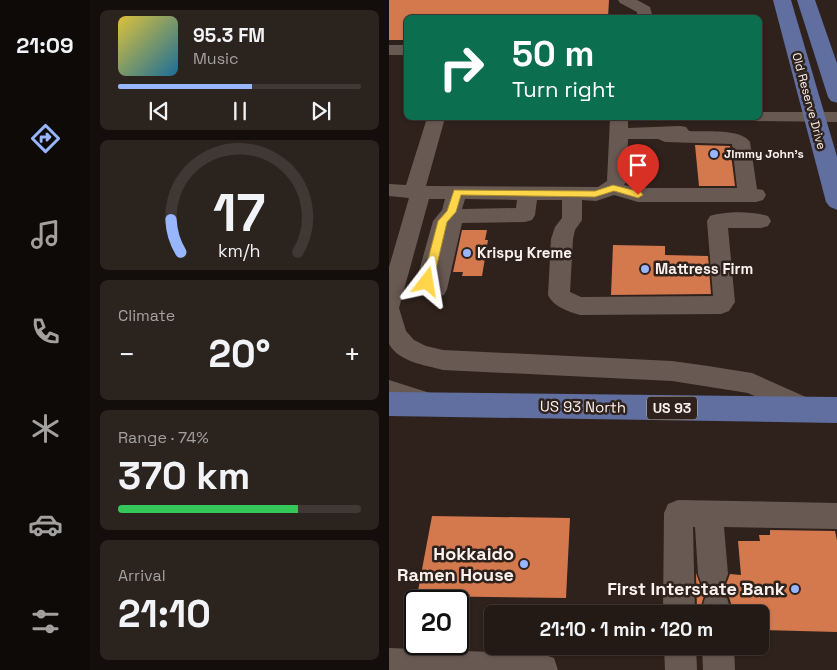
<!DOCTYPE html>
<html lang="en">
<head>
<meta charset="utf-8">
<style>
  body { margin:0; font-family:"Space Grotesk",sans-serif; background:#2b231e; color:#f1f3f6; height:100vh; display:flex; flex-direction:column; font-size:19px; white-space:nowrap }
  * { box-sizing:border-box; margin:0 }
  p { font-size:16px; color:#a3a1a0 }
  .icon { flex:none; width:28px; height:28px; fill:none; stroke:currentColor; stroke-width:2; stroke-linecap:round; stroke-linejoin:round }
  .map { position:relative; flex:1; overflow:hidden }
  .details { display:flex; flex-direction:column; gap:10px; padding:10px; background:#130e0c; width:299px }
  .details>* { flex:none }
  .hud { position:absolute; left:15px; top:15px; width:358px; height:105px; border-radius:8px; box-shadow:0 1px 4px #0004,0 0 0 1px #403834; background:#0b6e4f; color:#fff; overflow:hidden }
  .speed { position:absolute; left:15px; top:590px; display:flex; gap:10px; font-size:25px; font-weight:700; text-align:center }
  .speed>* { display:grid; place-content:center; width:65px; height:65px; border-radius:50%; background:#231a15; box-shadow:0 1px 4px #0004,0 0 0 1px #403834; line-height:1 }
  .speed .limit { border:2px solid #111; border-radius:8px; background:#fff; color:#111 }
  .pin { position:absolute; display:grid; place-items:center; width:42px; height:42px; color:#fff; margin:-51px -21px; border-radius:50% 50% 50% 0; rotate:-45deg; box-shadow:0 0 5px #0007 }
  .pin .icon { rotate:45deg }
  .me { position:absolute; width:55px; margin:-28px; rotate:14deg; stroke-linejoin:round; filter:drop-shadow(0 0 4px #0008) }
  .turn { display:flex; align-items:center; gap:18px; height:105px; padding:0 25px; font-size:22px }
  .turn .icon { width:65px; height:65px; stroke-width:2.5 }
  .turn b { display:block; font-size:35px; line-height:42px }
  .big { font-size:38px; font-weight:700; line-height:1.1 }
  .details .tile { flex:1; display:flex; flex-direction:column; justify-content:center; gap:8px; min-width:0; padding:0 18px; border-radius:8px; background:#2b231e }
  .details .dial { align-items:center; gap:0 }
  .dial svg { height:130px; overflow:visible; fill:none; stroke:#403834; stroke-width:7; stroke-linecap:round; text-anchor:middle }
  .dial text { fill:#f1f3f6; stroke:none }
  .song { display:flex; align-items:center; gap:15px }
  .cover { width:60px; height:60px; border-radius:8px; background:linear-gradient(135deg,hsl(50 70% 55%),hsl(200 70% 35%)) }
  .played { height:5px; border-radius:2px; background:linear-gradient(90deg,#97b6fd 55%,#403834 55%) }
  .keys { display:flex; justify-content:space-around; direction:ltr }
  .heat { display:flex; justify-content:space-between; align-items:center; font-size:28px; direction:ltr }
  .charge { height:8px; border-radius:4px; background:linear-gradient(90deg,#34c759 74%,#403834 0) }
  .trip { position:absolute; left:95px; top:605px; width:285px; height:50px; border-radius:8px; background:#231a15; box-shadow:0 1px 4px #0004,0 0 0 1px #403834; font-weight:700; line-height:50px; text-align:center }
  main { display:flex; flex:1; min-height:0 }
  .menu { display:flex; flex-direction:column; width:90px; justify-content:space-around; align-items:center; background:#0e0a08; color:#a3a1a0 }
  .menu .icon { width:35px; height:35px }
  .menu .on { color:#97b6fd }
  .menu b { font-size:22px; color:#f1f3f6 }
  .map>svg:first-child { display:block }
</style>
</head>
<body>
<main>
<nav class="menu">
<b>21:09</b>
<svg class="icon on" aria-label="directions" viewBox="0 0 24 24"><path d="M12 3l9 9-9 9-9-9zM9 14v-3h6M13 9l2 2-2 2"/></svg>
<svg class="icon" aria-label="music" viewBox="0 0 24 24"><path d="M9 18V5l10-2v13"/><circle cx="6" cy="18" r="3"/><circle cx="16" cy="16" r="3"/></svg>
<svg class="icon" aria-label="phone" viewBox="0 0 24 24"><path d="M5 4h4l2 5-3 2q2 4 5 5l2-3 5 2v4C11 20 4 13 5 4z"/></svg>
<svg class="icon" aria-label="climate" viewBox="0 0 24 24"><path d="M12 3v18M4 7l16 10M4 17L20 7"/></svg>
<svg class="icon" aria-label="car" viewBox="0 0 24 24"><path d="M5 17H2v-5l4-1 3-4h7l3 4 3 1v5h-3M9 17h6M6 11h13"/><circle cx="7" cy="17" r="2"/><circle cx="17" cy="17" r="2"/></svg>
<svg class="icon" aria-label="filters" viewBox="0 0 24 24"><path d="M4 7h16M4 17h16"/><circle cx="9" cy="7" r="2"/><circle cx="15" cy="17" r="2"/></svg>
</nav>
<section class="details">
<div class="tile">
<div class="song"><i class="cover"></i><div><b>95.3 FM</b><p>Music</p></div></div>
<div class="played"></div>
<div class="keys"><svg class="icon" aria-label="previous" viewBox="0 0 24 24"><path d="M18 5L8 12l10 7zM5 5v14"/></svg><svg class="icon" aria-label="pause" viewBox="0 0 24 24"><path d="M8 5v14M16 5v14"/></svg><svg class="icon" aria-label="next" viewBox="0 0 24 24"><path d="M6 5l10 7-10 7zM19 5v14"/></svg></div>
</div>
<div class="tile dial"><svg viewBox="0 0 100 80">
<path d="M14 69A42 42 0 1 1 86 69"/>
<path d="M14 69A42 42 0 0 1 8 49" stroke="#97b6fd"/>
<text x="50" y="56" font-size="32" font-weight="700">17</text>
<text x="50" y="72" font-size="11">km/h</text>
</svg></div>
<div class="tile"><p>Climate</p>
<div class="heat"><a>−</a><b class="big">20°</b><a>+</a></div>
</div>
<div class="tile"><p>Range · 74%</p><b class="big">370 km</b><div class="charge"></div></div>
<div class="tile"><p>Arrival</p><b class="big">21:10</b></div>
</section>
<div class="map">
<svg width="449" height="670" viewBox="0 0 449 670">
  <rect width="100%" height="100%" fill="#2f221c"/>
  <!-- building -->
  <g fill="#d4784e">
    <path d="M0,0H220L219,18H18V40H0Z"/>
    <path d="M306,145L341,146L346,186H310Z"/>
    <path d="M73,230H98L96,240H99L93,276H73L74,272H64Z"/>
    <path d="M224,245L276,246V255L319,256L322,294L222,295Z"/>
    <path d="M43,516L181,518L177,598L28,596Z"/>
    <path d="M381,530L446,531L449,545V632L371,630V614H357V610H344L340,597L328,591L315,596L311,609H308L307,573L312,587L323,591L336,587L341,574L352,575L349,541H371L370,535H381Z"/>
  </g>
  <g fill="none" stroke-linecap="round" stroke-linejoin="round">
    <!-- minor -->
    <g fill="#695953" fill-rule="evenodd">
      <path d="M229,0H248L261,7L264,18H248V12L231,3Z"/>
      <rect x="0" y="45" width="18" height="10"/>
      <path d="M370,112H449V122L364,121L361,118H370Z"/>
      <path d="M38,118H56L37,186L209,187L218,181L221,118H239V128L291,126L297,127L300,131C316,132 352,128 361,142L368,189L374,190L377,195L374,200L367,202H249L225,195L207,201L193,200V220L186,230L184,239L181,292L192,297L324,296L318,221L321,216C337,211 363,211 379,216L382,221L379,226L372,228H339L346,302L340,311L332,314L191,315C178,311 165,307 159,295L162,239L166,227L173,218V200H148L146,215L143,220L136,222L73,223L58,289L55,295C43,299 33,293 27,282L44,221L53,210L56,199H40L10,308L17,331L25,340L37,346L54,350L283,361L319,366L363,373L428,402L432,410L428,418L419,421L359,393L283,381L54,370C36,365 10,362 0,344V267L20,198L0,196V184L17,185ZM239,139H269L276,142L343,144L348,188H249L235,185L238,181ZM76,199L128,200L127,208L73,209Z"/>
      <path d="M0,380L44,394L48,402L44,410L35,413L0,400Z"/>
      <path d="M289,500L449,503V529L335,527L339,574L335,585L324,589L313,585L309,574L306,527H304L306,614H274L275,513L279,504Z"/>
      <path d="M327,593L338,598L343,614H311L316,598Z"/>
      <path d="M275,646H307L308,670H276Z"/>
      <path d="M313,646H345L346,670H314Z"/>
      <path d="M0,648L153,654L165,658L169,670H0Z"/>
    </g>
    <!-- major -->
    <g fill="#606fa0" fill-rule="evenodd">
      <path d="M384,0H402L449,160V210L441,207L437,202Z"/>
      <path d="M408,0H426L449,66V103L442,101L439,97Z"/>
      <path d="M0,392L449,397V423L0,416Z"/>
    </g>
  </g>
  <!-- route -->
  <path fill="#ffd54a" stroke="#a68a30" d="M224,185L252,192L254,195L249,198L225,191L206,197L72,195L67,212L58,222L44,282L38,286L33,282L49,221L58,211L65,190L206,191Z"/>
  <!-- markers -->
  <g fill="#97b6fd" stroke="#2f221c" stroke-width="2">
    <circle cx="325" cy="154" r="5"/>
    <circle cx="78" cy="253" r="5"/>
    <circle cx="256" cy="269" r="5"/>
    <circle cx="135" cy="564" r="5"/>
    <circle cx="406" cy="589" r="5"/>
  </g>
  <g text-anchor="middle" stroke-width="5" stroke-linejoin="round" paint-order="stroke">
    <!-- far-street labels -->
    <g font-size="12" fill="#fbf1ed" stroke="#2f221c">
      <text transform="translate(420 101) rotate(75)" y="4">Old Reserve Drive</text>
    </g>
    <!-- far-poi labels -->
    <g font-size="12" font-weight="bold" fill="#fbf1ed" stroke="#2f221c" text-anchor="start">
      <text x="335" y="158">Jimmy John's</text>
    </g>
    <!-- shield labels -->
    <rect fill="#2f221c" stroke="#beb3ae" stroke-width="1" x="258" y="396.5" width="50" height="23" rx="4"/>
    <g font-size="14" font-weight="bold" fill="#fbf1ed">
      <text x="283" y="413">US 93</text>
    </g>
    <!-- poi labels -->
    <g font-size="15" font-weight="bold" fill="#fbf1ed" stroke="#2f221c" text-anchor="start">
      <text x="88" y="258">Krispy Kreme</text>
      <text x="266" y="274">Mattress Firm</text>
    </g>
    <!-- street labels -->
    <g font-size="15" fill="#fbf1ed" stroke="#2f221c">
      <text transform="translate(194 407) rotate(1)" y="5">US 93 North</text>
    </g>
    <!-- near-poi labels -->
    <g font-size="18" font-weight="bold" fill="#fbf1ed" stroke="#2f221c" text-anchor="end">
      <text x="125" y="560">Hokkaido<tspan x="125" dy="21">Ramen House</tspan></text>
      <text x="396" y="595">First Interstate Bank</text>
    </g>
  </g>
</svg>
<div class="speed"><div class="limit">20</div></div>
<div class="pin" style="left:249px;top:195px;background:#d93025"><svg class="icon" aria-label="arrive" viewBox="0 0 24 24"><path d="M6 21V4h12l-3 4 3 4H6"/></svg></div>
<svg class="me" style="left:38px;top:282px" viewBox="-20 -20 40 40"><path d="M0-17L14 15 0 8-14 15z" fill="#ffd54a" stroke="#fff" stroke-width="4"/></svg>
<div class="trip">21:10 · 1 min · 120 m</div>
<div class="hud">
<div class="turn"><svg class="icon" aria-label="right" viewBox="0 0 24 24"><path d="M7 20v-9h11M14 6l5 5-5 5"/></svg><div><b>50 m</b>Turn right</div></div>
</div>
</div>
</main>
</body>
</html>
